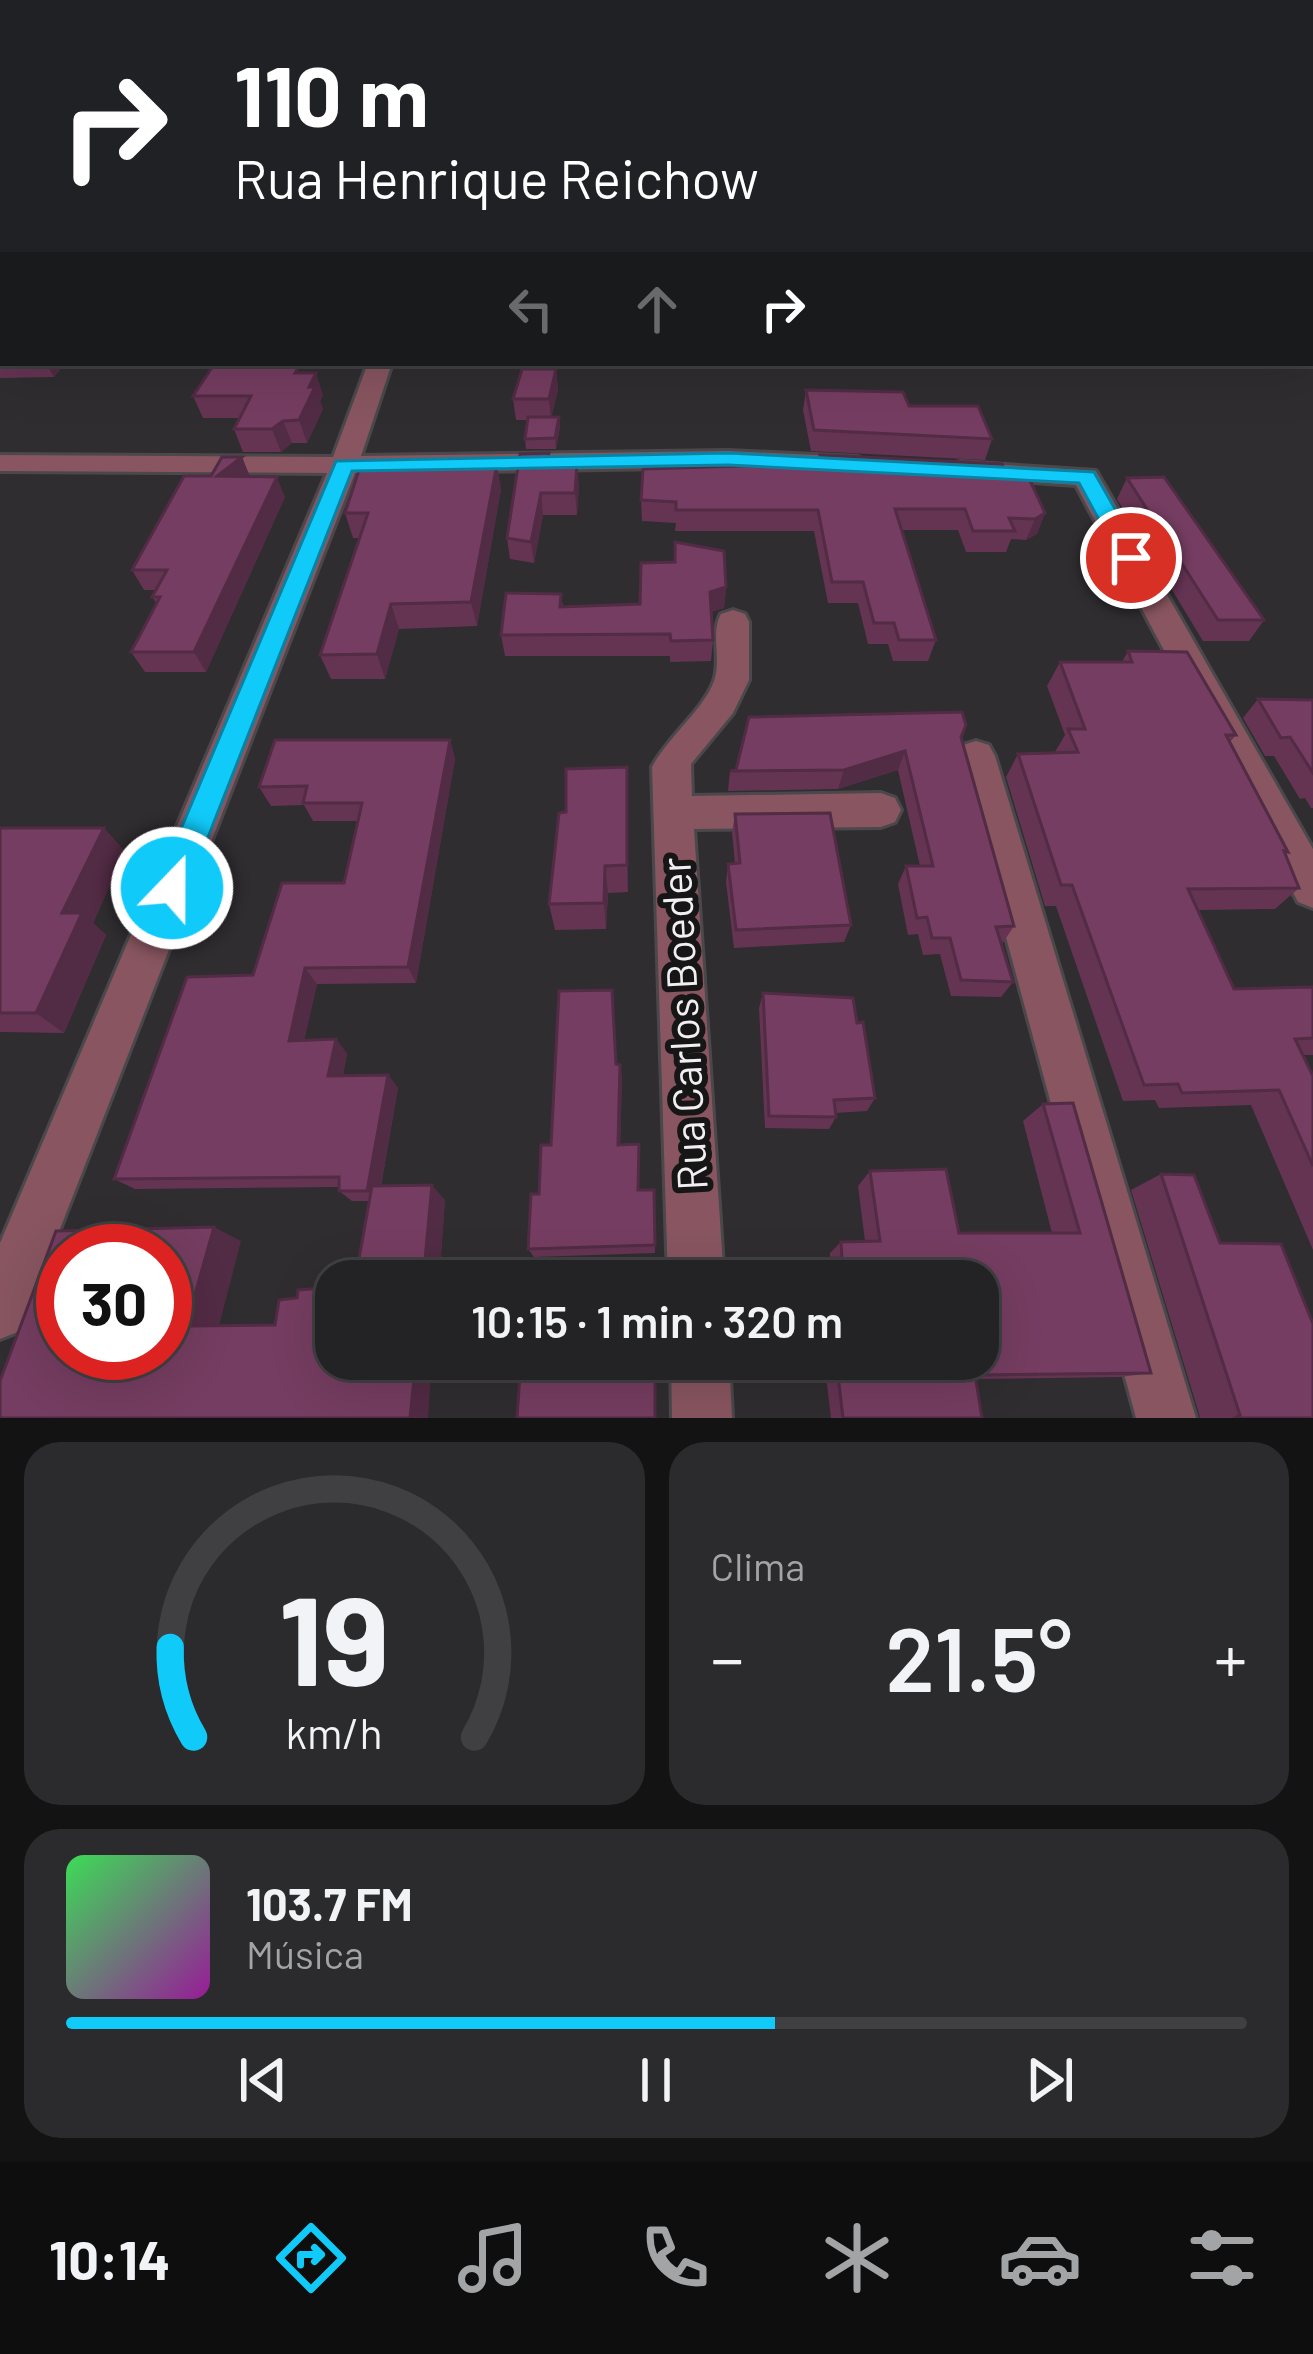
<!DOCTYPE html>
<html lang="pt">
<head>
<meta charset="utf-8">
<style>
  body { margin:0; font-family:Barlow,sans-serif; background:#2b2a2c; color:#f1f3f6; height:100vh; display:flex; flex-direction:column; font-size:45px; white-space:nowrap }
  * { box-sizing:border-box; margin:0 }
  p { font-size:39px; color:#a3a4a6 }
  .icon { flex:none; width:66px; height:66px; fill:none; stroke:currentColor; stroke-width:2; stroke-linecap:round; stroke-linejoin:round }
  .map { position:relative; height:1418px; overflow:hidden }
  .sheet { display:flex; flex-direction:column; gap:24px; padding:24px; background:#131314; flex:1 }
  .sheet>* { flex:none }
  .guide { position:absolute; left:0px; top:0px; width:1314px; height:366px; box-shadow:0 12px 48px #0002,0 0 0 3px #403f41; background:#202124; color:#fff; overflow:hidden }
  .speed { position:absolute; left:36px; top:1224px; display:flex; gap:24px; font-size:60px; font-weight:700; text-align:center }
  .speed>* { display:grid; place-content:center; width:156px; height:156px; border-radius:50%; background:#232224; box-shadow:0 12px 48px #0002,0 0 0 3px #403f41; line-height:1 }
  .speed .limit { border:18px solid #d22; background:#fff; color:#111 }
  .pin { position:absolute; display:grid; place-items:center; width:102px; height:102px; color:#fff; margin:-51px; border:6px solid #fff; border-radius:50%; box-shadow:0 3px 12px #0007 }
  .me { position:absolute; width:132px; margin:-66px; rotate:22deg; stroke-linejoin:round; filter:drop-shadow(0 0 9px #0008) }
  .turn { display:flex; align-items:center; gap:42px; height:252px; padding:0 36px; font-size:54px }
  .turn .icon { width:156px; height:156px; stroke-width:2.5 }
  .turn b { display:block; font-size:84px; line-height:102px }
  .lanes { display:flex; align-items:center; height:114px; padding:0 36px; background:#0003; justify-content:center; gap:60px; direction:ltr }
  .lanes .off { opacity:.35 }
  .big { font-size:90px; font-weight:600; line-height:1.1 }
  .sheet .tile { flex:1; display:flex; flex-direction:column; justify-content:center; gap:18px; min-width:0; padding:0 42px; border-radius:36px; background:#2b2a2c }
  .sheet .dial { align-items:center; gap:0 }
  .dial svg { height:312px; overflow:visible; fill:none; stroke:#403f41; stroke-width:7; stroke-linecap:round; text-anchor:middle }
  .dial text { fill:#f1f3f6; stroke:none }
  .song { display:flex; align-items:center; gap:36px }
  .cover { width:144px; height:144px; border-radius:18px; background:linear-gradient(135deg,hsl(130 70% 55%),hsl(300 70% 35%)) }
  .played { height:12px; border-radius:6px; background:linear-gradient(90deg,#10cafa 60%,#403f41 60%) }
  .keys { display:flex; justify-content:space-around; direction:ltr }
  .heat { display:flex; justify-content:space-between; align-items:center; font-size:66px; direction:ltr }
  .sheet .tiles { flex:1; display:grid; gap:24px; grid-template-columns:1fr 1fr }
  .tile:last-child { grid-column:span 2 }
  .trip { position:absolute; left:315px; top:1260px; width:684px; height:120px; border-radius:36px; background:#232224; box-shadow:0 12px 48px #0002,0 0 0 3px #403f41; font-weight:600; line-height:120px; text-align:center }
  .tabs { display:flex; height:192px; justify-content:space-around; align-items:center; background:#0e0e0e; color:#a3a4a6 }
  .tabs .icon { width:84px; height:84px }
  .tabs .active { color:#10cafa }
  .tabs b { font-size:54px; color:#f1f3f6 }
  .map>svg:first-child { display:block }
</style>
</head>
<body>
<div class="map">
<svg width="1313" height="1418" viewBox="0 0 1313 1418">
  <rect width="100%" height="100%" fill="#2f2d30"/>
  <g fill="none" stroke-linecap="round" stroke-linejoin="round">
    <!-- street casing -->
    <g stroke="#4a484b" stroke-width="6">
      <g id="street">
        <path d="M368,363H392L361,456L728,451L858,457L872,465L858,473L728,467L355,473L28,1311L20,1331L0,1339V1243L327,473L0,471V455L333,457Z"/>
        <path d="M961,462L1096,471L1313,849V908L1298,902L1076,485L951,476L947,470L951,464Z"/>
        <path d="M733,610L745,614L749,622V680L733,713L691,764L692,796L881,793L895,798L901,810L895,822L881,827L694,829L724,1281H668L652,767C668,737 704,709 714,681C722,659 710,633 721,614Z"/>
        <path d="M976,741L989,745L995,756L1196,1418H1136L957,756L963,745Z"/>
        <path d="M671,1359H729L732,1418H672Z"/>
      </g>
    </g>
    <!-- street -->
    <use href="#street" fill="#885560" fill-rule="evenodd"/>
  </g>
  <!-- wall -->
  <g fill="#653453">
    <path d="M0,260H3V363H65L54,377L0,378Z"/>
    <path d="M215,363H275L273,366L301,373L323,395L320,401L323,409L307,443H292L281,452H243L234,429L239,418H203L193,396Z"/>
    <path d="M556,369L558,390L551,417H559L560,427L556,449H526L525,439L528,420H516L513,399Z"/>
    <path d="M806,390L909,406L992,439L985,460L811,451L803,410Z"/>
    <path d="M820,455L1007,476L1045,513L1037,534L1026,540L1011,539L1006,552H966L958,530H902L936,640L928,661H893L888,644H868L858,603H828L814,531H675L676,523L642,521L641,500L819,462Z"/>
    <path d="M242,457L250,477L285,497L206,672H145L131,652L157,604L152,597L156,590H144L132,570L211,476Z"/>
    <path d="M550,462L579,484L577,515H543L534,563L510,559L507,538Z"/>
    <path d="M1127,478L1264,620L1249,641H1203L1117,499Z"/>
    <path d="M501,489L477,626L399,629L385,679H331L320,655L360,538H353L345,513Z"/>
    <path d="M726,587L724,608L711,612L713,640L711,661L670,662V656H505L501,635L561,594L563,607L640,604Z"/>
    <path d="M1128,651L1236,735L1230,742L1288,852L1285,854L1299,888L1275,909L1198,910L1234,989L1313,987V1055H1303L1313,1076V1250L1251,1105L1159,1108L1155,1100L1123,1101L1056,906H1045L1006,777L1018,754L1055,752L1065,735L1047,686L1060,662H1122Z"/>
    <path d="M1258,699L1313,700V808H1311L1305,798L1300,799L1274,756H1265L1243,718Z"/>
    <path d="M961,737L1014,926L1002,944L1013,982L1001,997L951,996L940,954L923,955L918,934L908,935L898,884L906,866H920L898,770L838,789L728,791L730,771Z"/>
    <path d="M450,740L455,759L416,983L317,984L304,1040L347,1053L343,1076L388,1075L398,1088L381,1186L445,1200L439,1281H355L369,1201H352L339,1191V1187L135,1189L114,1179L253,975L344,883L358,821H313L304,805L271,806L259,787Z"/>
    <path d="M627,767L628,892L608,893L606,929L555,930L549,904L566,812Z"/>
    <path d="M735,814L851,925L844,942L734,948L726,882L728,864L735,863L732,833Z"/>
    <path d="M0,828H104L125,852L93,923L106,935L64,1033L0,1032Z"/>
    <path d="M763,993L875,1098L867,1111L835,1113L836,1117L829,1129L765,1128L759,1008Z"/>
    <path d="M617,1065H620L622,1079L620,1145L639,1190H654L655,1253L534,1257L528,1249L551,1145Z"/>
    <path d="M1043,1104L1151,1373L1120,1377L975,1379L982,1418H831L824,1359H978V1281H823L821,1269L830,1259V1253L841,1242L865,1241L858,1186L870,1171L959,1233H1052L1023,1121Z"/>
    <path d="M1161,1174L1220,1243L1313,1418H1198L1200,1417L1131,1190Z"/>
  </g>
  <!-- shaded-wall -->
  <g fill="#522b44">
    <path d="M46,363H65L54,377Z"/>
    <path d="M255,363H275L261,389L253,367Z"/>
    <path d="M556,369L558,390L551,420L549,399Z"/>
    <path d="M316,373L323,395L320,401L323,409L307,443L299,420L309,387Z"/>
    <path d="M559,417L560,427L556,449L555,438Z"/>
    <path d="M283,421L292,443L281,452L272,429Z"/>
    <path d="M242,457L250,477L217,476Z"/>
    <path d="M577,463L579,484L577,515L575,493Z"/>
    <path d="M497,464L501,489L477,626L471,602Z"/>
    <path d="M277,477L285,497L206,672L194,652Z"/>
    <path d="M541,493L543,515L534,563L531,542Z"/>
    <path d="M1045,513L1037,534L1026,540L1035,519Z"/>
    <path d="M726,587L724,608L708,613L710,592Z"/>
    <path d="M391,604L399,629L385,679L377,654Z"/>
    <path d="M450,740L455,759L416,983L408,967Z"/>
    <path d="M905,751L898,770L838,789L844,770Z"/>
    <path d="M627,767L628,796V892L627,865Z"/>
    <path d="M104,828L125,852L93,923L106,935L64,1033L36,1013L62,913Z"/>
    <path d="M605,866L608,893L606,929L604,903Z"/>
    <path d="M305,968L317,984L301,1055L289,1041Z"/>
    <path d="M336,1039L347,1053L340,1089L328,1076Z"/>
    <path d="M620,1065L622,1079L620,1156L618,1145Z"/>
    <path d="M388,1075L398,1088L378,1201L367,1191Z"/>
    <path d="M432,1185L445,1200L439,1281H423Z"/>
    <path d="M214,1227L241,1241L219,1326H190L188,1319Z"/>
    <path d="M416,1359H432L428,1418H410Z"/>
  </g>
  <!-- building -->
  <g fill="#753d61" stroke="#522b44" stroke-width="3" fill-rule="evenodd">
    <rect x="0" y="260" width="3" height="98"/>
    <path d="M215,363H255L253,367L299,366L295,373H316L309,387H315L299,420L283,421L272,429H234L251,396H193Z"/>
    <path d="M522,369H556L549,399H513Z"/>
    <path d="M806,390L903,392L909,406H978L992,439L814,430Z"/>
    <path d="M528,417H559L555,438L525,439Z"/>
    <path d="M549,453L547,462L577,463L575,493H541L531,542L507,538L520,454Z"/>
    <path d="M820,455L1002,464L1007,476H1028L1045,513L1035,519L1009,518L1015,531H973L965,509H895L936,640H899L894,623H874L863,582H832L818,510H676V502L641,500L643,469L804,464L821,461Z"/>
    <path d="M222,457H242L217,476L277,477L194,652H131L160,597H152L167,570H132L184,476H211Z"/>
    <path d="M497,464L471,602L391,604L377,654L320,655L368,513H345L360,467Z"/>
    <path d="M1164,477L1264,620H1218L1127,478Z"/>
    <path d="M675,542L724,551L726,587L710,592L713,640L671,641L670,634L501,635L506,593L561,594L560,607L640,604L641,563L675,562Z"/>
    <path d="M1128,651L1187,652L1236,735H1226L1288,852L1284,851L1299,888L1188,889L1234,989L1313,987V1038L1295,1039L1313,1076V1166L1279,1090L1182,1093L1178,1084L1144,1085L1072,885H1061L1018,754L1078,752L1068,729H1085L1060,662H1132Z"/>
    <path d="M1258,699L1313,700V773L1290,737L1281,738Z"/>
    <path d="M962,712L966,725L961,737L1014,926L996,927L1013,982L961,980L950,938H932L927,917L917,918L906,866H933L905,751L844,770L730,771L736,770L749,717Z"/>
    <path d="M275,740H450L408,967L305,968L289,1041L336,1039L328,1076L388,1075L367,1191H339V1177L114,1179L187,977L253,975L282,883H344L362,803H303L307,786L259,787Z"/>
    <path d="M627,767V865L605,866L604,903L549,904L559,813L566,812V769Z"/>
    <path d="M830,813L851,925L736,930L728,864L740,863L735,814Z"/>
    <path d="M0,828H104L62,913H82L36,1013H0Z"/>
    <path d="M612,990L616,1064L620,1065L618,1145L639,1144L638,1190H654L655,1245L528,1249L531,1194H539L541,1145H551L559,991Z"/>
    <path d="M763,993L853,998L857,1023L863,1022L875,1098L834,1100L836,1117L769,1116Z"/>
    <path d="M1073,1103L1151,1373L975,1375L982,1418H843L836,1359H978V1281H834L831,1258H842L841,1242L880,1241L870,1171L946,1169L959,1233H1080L1043,1104Z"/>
    <path d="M1161,1174L1194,1175L1220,1243L1281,1244L1313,1324V1418H1235L1240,1415Z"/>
    <path d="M432,1185L423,1281H355L372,1186Z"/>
    <path d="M214,1227L188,1319H192L190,1326L275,1325L279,1300L297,1298L298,1290L336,1287V1359H416L410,1418H0V1381L56,1231ZM63,1251H165V1353H63Z"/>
    <path d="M521,1359H655V1418H517Z"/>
  </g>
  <!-- sky -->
  <linearGradient id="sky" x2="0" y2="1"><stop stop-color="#1a191a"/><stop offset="0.47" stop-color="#474c59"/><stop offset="1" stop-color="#474c59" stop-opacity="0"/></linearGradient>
  <rect width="1313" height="373" fill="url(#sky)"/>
  <!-- route -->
  <path fill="#10cafa" stroke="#0a83a2" stroke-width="3" d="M728,453L1094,472L1143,558L1139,564H1123L1079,483L728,465L352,471L188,888L183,898L172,902L161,898L156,888L336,461Z"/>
  <g text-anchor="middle" stroke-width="12" stroke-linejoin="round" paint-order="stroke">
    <!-- near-street labels -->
    <g font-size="42" fill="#f1eff2" stroke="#171617">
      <text transform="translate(684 1024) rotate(-93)" y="15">Rua Carlos Boeder</text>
    </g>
  </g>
</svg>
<div class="speed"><div class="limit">30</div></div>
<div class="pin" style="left:1131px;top:558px;background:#d93025"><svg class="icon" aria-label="arrive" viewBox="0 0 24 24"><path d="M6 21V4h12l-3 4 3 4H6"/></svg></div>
<svg class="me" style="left:172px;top:888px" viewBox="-20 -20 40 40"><circle r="17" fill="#10cafa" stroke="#fff" stroke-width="3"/><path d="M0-11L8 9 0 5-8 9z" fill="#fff"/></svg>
<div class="trip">10:15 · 1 min · 320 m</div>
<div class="guide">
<div class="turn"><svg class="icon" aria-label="right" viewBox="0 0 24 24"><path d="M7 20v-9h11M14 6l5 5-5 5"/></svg><div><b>110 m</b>Rua Henrique Reichow</div></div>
<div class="lanes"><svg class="icon off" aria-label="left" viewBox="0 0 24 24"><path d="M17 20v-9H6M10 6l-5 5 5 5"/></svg><svg class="icon off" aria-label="ahead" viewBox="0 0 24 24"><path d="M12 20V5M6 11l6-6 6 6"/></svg><svg class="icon" aria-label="right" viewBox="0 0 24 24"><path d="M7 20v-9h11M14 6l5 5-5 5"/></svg></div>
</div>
</div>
<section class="sheet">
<div class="tiles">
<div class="tile dial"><svg viewBox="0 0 100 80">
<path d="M14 69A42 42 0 1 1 86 69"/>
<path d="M14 69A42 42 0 0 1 8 46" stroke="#10cafa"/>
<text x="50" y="56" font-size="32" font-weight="700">19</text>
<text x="50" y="72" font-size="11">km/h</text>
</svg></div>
<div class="tile"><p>Clima</p>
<div class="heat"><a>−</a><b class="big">21.5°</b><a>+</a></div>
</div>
<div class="tile">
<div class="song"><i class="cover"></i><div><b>103.7 FM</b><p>Música</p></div></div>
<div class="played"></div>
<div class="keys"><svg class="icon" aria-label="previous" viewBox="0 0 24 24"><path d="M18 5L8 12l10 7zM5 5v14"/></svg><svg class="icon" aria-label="pause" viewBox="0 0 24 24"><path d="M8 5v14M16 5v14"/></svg><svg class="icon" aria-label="next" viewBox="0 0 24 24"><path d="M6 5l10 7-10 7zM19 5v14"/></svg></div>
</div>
</div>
</section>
<nav class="tabs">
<b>10:14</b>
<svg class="icon active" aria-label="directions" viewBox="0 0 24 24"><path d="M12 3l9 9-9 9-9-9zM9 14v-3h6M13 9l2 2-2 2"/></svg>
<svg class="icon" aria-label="music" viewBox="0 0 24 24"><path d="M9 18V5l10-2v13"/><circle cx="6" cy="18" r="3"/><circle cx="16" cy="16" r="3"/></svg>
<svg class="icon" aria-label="phone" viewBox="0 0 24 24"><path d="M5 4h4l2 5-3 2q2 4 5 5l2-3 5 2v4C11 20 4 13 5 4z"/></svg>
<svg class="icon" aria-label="climate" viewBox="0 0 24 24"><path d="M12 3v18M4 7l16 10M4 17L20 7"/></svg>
<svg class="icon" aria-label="car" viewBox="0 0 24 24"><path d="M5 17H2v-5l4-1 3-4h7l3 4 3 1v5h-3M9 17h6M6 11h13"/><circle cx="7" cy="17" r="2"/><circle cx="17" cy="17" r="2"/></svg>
<svg class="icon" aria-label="filters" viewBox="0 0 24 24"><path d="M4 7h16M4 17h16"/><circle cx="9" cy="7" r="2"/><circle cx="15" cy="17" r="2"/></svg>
</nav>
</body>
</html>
